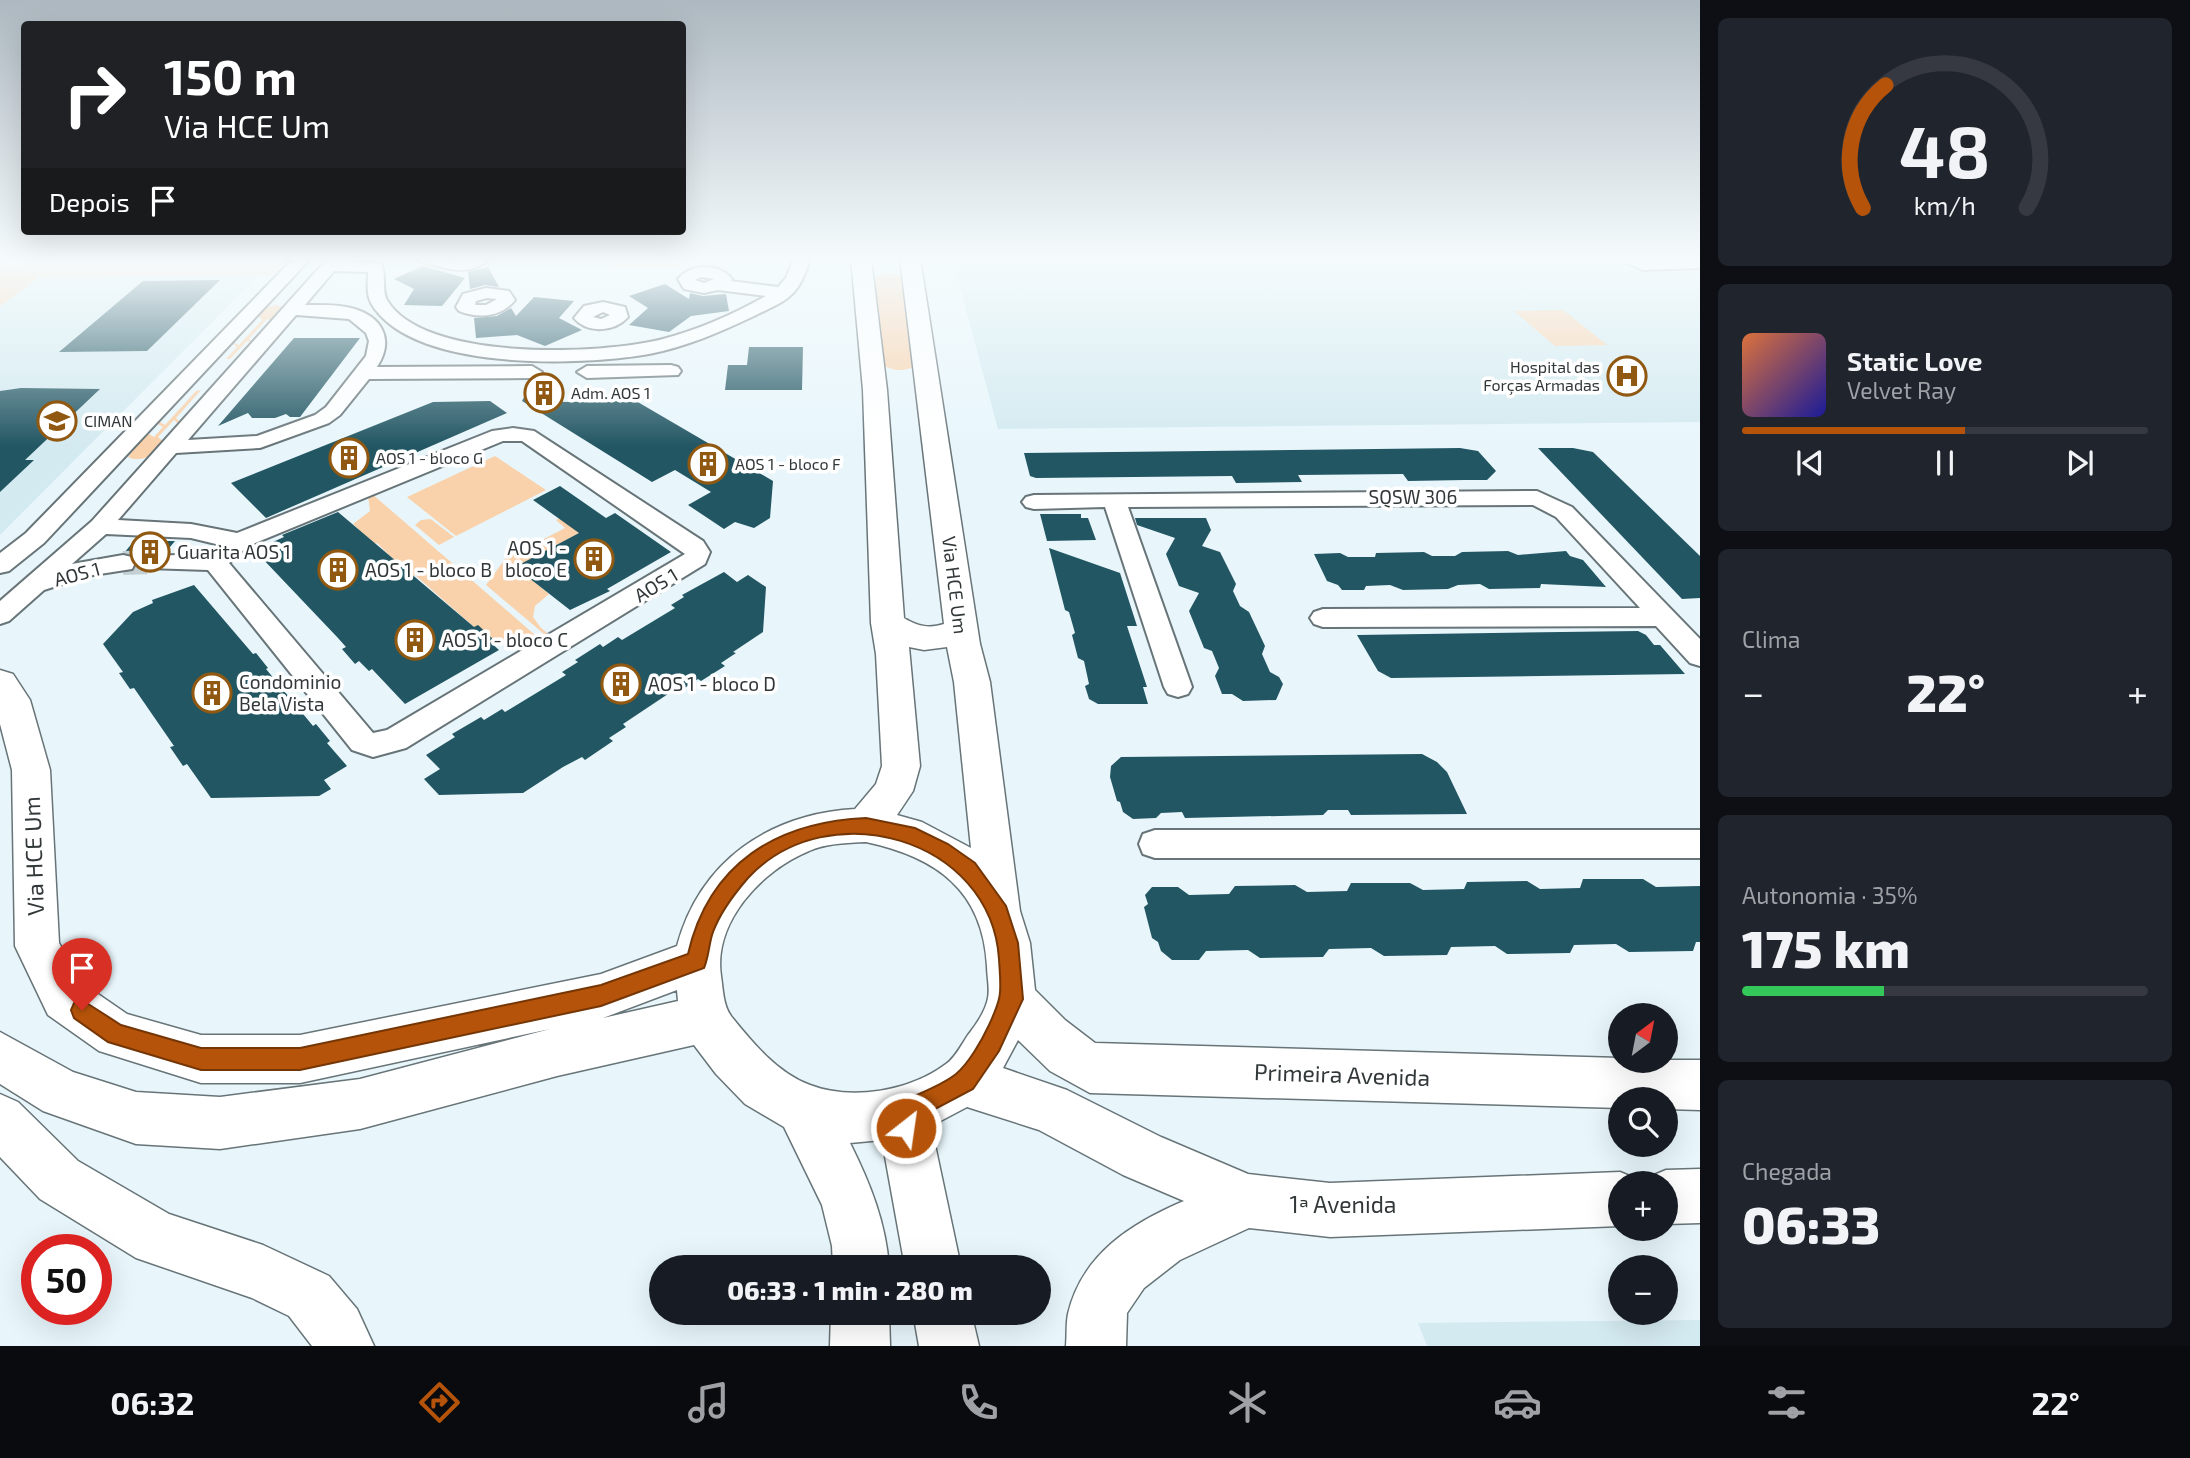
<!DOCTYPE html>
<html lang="pt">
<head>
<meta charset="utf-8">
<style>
  body { margin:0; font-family:"Exo 2",sans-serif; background:#20242c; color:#f1f3f6; height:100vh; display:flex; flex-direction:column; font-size:26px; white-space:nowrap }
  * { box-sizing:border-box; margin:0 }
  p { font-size:23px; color:#9ea1a6 }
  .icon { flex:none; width:38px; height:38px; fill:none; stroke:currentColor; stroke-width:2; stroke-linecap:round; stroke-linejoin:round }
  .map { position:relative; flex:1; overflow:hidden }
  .details { display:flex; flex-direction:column; gap:18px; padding:18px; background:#0d0f14; width:490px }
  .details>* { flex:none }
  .guide { position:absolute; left:21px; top:21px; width:665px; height:214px; border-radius:7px; box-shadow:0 7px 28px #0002; background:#202124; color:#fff; overflow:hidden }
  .needle { width:46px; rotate:32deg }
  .fabs { position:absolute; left:1608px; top:1003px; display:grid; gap:14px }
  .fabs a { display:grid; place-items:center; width:70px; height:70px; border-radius:50%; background:#171b24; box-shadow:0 7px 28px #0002; font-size:35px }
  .speed { position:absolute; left:21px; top:1234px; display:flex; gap:14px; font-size:35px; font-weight:700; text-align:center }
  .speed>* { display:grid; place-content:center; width:91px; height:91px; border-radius:50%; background:#171b24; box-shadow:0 7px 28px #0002; line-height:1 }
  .speed .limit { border:10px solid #d22; background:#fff; color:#111 }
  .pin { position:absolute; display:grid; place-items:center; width:60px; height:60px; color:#fff; margin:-72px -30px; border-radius:50% 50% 50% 0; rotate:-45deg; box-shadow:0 0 7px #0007 }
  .pin .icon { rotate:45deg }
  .me { position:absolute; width:77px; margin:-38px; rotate:30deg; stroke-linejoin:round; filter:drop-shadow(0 0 5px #0008) }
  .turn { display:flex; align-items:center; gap:24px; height:147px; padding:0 28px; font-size:32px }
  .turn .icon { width:91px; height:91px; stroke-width:2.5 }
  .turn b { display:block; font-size:49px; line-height:60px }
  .then { display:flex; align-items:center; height:66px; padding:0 28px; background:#0003; gap:14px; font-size:26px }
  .big { font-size:52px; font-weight:800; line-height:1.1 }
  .details .card { flex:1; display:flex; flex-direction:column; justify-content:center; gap:10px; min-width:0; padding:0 24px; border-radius:10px; background:#20242c }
  .details .dial { align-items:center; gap:0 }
  .dial svg { height:182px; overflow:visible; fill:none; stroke:#363941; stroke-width:7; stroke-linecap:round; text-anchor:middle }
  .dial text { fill:#f1f3f6; stroke:none }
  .song { display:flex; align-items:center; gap:21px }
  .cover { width:84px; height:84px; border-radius:10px; background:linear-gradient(135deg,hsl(20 70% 55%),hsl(240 70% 35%)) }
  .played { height:7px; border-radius:4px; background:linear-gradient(90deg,#b45309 55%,#363941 55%) }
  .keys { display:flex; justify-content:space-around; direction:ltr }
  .heat { display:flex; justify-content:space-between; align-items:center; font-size:38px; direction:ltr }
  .charge { height:10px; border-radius:5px; background:linear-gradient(90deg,#34c759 35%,#363941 0) }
  .trip { position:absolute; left:649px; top:1255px; width:402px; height:70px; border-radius:35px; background:#171b24; box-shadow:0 7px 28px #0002; font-weight:800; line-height:70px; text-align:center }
  .tabs { display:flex; height:112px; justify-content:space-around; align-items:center; background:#090b0e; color:#9ea1a6 }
  .tabs .icon { width:49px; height:49px }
  .tabs .on { color:#b45309 }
  .tabs b { font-size:32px; color:#f1f3f6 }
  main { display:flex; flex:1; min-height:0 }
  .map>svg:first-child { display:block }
</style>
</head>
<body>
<main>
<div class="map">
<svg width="1700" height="1346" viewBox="0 0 1700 1346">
  <rect width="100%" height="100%" fill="#e8f6fb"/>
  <!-- built -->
  <g fill="#d3eaf0">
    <path d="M952,258H1700V422L998,429Z"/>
    <path d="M258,276L0,535V306L39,277Z"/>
    <path d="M1700,1320V1346H1427L1418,1323Z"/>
  </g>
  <!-- green -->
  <g fill="#f9d1aa">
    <path d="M0,258H289L274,275L39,277L0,306Z"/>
    <path d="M613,258H685L683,268L609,267Z"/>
    <path d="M890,273L903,276L917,365C905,372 891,372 881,363L874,279L880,275Z"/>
    <path d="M275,305L285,307L273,323L267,319L249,339L255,343L247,341L230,359H226L237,347L231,342L239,345L262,320L257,315L263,309Z"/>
    <path d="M1563,310L1607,345L1555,346L1514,311Z"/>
    <path d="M201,390L176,418L182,424L181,426L174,420L158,437L165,443C155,453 143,464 128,457L147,433L154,437L163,427L156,423L158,421L165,425L196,391Z"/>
    <path d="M495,456L546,490L456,536L407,497Z"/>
    <path d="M371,493L542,641L520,636L491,643L489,641L493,639L474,627L415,575L411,577L377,543L374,544L353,524L370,511L368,496Z"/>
    <path d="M561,517L581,532L516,567L549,594L535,606L533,617L541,628L551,636L550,639L486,585L505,559L565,528L556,520Z"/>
    <path d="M430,519L432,520L454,537L439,545L415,525L421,520Z"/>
  </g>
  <!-- building -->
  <g fill="#225663">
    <path d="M423,266L465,278L442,306L404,305L414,289L394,279Z"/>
    <path d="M488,267L499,287L485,285L470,289L468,272Z"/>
    <path d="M220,280L147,351L59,352L143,281Z"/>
    <path d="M665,284L689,299L690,293L703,296L726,294L729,311L691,316L669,332L629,325L648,308L629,296Z"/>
    <path d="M534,297L574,301L559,318L582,330L545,346L517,335L476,338L474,318L497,316L511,308L516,316Z"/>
    <path d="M294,338H360L300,417H290L286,414L275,418H252L248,413L218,426Z"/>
    <path d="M749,347H803L802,390H725L728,365H747Z"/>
    <path d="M21,388L100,389L25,460H34L0,492V391Z"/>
    <path d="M529,388H564L558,402L636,401L773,481L770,518L754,528L735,522L724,529L688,505L711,492L675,470L652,482L522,401Z"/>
    <path d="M490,401L507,413L266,518L231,483L433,402Z"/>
    <path d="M1460,448L1478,451L1496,471L1487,480H1465L1408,481L1403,474L1298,475L1302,482L1236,483L1232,476L1036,478L1030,476L1024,453Z"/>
    <path d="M1538,448H1573L1593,452L1700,556V598L1682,599Z"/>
    <path d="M560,486L606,518L615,513L671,552L607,589L610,591L570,610L515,567L579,533L533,500Z"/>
    <path d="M338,512L474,627L478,625L493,639L489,641L499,650L405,704L372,669L369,671L359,661L355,664L342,649L346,647L338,638L260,556L269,553L266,545L284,537L282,535Z"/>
    <path d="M1040,514H1081V518H1088L1096,540L1047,541Z"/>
    <path d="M1135,518H1206L1211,530L1202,546L1220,552L1236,584L1233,591L1240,606L1249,612L1265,646L1262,654L1270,672L1279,677L1283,684L1276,700L1243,701L1232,694H1222L1215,676L1219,668L1212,651L1204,648L1189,611L1199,593L1179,586L1166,554L1175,538L1137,525Z"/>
    <path d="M134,541H175L165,553L145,555L143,565L136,566L134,556L124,553Z"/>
    <path d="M1049,548L1120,573L1137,626H1127L1147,687H1143L1148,704H1098L1089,699L1085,686L1089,684L1084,661L1078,658L1072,635L1075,633L1069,612L1065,610Z"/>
    <path d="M1508,551L1518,555L1566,551L1570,556L1583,560L1606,587L1541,584L1540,588L1489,589L1480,584L1458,585L1448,589L1403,590L1390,585L1366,586L1364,590H1342L1338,585L1327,581L1314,554L1340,553L1348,557H1375L1376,553L1424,552L1432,556H1455L1462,552Z"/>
    <path d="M724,572L737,582L748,575L766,587L763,632L733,652L736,653L721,663L725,666L701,681L698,679L683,689L680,686L623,724L626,727L609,738L613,741L585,760L582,757L563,767L523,793L439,795L424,779L440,769L426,755L455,737L452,734L481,717L484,720L502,709L505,712L566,675L562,672L578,662L575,660L600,644L603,647L618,637L622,640L675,608L671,605L684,597L682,595Z"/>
    <path d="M194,585L253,654L256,653L268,668L266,669L313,726L316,724L330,741L327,743L347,766L324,780L331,789L319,796L211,798L187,764L183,766L170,747L174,746L134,688L130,689L119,673L123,672L103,644L133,612L153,603L152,600Z"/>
    <path d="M1638,631L1646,635L1654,645H1660L1685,674L1391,678L1378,671L1357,635Z"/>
    <path d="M1422,754L1437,762L1447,772L1467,814L1351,815L1348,810H1328L1323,815L1185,818L1182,812L1161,813L1156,818L1133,819L1123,812L1120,802L1117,801L1110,777L1111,766L1121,757Z"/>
    <path d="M1583,879H1643L1656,887L1700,886V942H1696L1693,951L1629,952L1616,944L1574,945L1570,953L1507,954L1495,946L1451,947L1447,955L1384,956L1371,948L1329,949L1323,957L1260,958L1248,950L1206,951L1199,960H1172L1161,951L1158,942L1152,938L1144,907L1148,904L1145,895L1152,887H1178L1189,895L1229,894L1235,886L1295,885L1307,892L1347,891L1351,883H1410L1423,890L1464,889L1467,882L1527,881L1540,889L1580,888Z"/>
  </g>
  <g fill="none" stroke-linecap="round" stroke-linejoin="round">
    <!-- minor-tunnel -->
    <path stroke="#c4d0d4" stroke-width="24" stroke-dasharray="24 12" stroke-linecap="butt" d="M123,563L156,562"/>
    <!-- minor casing -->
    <g stroke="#677478" stroke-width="4">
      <g id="minor">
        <path d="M294,258H311L44,543L9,571L0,573V553L26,533Z"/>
        <path d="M328,258L381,264C387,275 381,289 387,300C423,362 602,355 663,339C698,330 734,314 766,296L718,290L704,293L684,289L678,279C691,263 719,263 732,279L731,281L778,287L786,278L794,258H810C807,271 800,287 791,295C782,304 765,310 754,316C720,332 686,347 649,354C581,366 411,372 371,303C366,294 368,282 368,272L334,271L305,305C320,305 336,304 351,308C382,316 395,339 377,367L532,366L542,372L532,378L369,379L340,415L329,423L260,448L176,453L118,520L191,524L237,533L492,431L513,428L534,431L703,541L710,552L705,564L406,748L373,757L352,750L208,570L147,568L144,562L147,556L209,554L220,545L191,538L106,534L72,564L123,555L132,557L135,563L132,569L87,576L44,590L9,621L0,624V601L92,521ZM701,277L714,279L704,283L695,280ZM296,315L349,319L366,333L369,341L366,356L326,407L315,415L257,436L188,440ZM503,441H522L685,554L387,730L373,733L229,563L248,546Z"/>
        <path d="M417,258L453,261L490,258C470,279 442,267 419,261Z"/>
        <path d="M1614,258H1700V268L1643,270Z"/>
        <path d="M486,288L509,291L515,300C501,317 478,319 459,311L456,307L463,294ZM487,298L497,299L486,305H475L476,301Z"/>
        <path d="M603,302L625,307L628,317C615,332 587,334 574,318L584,306ZM603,312L610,315L601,319L593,317Z"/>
        <path d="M671,365L678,367L681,371L678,375L587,378L577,372L587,366Z"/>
        <path d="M1537,491L1572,507L1700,639V666L1690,663L1656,626L1323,627L1314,624L1310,618L1314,612L1323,609L1640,608L1556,517L1533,505L1128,507L1192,687L1188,694L1178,697L1168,694L1164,687L1105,507L1034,509L1026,507L1022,502L1026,497L1034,495Z"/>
        <path d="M1155,830H1700V858H1155L1143,854L1139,844L1143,834Z"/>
      </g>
    </g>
    <!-- major casing -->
    <g stroke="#677478" stroke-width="3">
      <g id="major">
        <path d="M851,258H871L887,390L904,618C917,626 929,629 944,624L900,258H920L980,644L990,682L1020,911L1030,943L1035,990L1065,1020L1095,1043L1620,1058V1060H1700V1110L1666,1109V1099H1620V1108L1090,1093L1050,1071L1018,1040L1003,1068L1067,1090L1161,1137L1248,1174L1330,1183L1620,1172L1639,1180L1640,1183H1620V1226L1330,1237L1249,1228L1180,1260L1144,1288L1127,1313L1126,1346H1066C1067,1335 1066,1324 1068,1314C1082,1254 1132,1223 1184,1201L1123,1175L1039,1130L967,1107L931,1126L961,1267H905L882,1140L850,1143C870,1183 886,1223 889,1267H833L832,1246L822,1205L784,1127L745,1104L716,1074L694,1045L557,1076L360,1129L220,1149L136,1144L43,1111L0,1084V1032L73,1072L136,1092L220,1097L360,1079L550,1029L300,1083H201L99,1051L48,1015L15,946L12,770L0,724V670L13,674L30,700L50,770L59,943L82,983L127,1014L201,1035H300L601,974L677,946C700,861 769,814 855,809L876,784L882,766L876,654L871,623L863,390ZM909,647L924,650L947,647L954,682L971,848L922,822L897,815L913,791L920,766ZM866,842C936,857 983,890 987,966C987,976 990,988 988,998C986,1010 976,1025 968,1035C962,1044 955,1058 946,1064C910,1091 852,1101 810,1085C777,1073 752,1042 731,1016C723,1005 723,989 721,976C713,922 762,870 809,851C827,843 847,843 866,842ZM677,990L678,1001L603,1018Z"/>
        <path d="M0,1094L18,1102L78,1161L169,1214L263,1245L329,1276L357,1309L374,1346H312L289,1316L252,1298L136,1258L40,1199L0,1157Z"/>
        <path d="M1700,1169V1223L1666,1224V1183H1645L1647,1178L1666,1170Z"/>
        <path d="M831,1312H889L890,1346H830Z"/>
        <path d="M913,1312H971L979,1346H919Z"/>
      </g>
    </g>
    <!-- minor -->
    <use href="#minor" fill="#fff" fill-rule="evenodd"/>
    <!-- major -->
    <use href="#major" fill="#fff" fill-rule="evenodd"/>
  </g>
  <!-- sky -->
  <linearGradient id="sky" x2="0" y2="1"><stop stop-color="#adb8c0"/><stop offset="0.58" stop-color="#f5fbfd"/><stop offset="1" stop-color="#f5fbfd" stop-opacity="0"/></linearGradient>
  <rect width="1700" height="447" fill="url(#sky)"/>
  <!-- route -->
  <path fill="#b45309" stroke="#753606" stroke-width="2" d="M866,818L915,828L948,844L975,863L1006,906L1018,943L1023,999L999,1051L973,1089L916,1119L918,1128L914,1137L906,1140L898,1137C893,1126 890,1116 895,1105C914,1095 940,1087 956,1074C969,1063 982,1040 989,1025C1003,995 1001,992 999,959C991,838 828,792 748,878C735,893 720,913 713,932C709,943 709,956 704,968L601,1006L300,1070H201L108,1042L74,1018L71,1010L74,1003L82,1000L121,1025L201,1048H300L601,985L688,954C709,863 777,822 866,818Z"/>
  <!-- icons -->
  <defs>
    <g id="hospital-ring" transform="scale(2.0125)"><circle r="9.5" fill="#fff" stroke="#905810" stroke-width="1.5"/><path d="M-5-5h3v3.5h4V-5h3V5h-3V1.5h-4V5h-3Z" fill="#905810"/></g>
    <g id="building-ring" transform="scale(2.0125)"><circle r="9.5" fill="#fff" stroke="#905810" stroke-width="1.5"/><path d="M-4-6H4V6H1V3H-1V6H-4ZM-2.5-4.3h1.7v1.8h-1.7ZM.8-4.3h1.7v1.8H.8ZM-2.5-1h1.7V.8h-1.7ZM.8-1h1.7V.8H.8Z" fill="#905810"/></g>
    <g id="school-ring" transform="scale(2.0125)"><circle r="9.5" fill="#fff" stroke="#905810" stroke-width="1.5"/><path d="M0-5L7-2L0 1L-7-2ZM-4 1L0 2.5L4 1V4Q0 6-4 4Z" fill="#905810"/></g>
  </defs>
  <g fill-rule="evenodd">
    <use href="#hospital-ring" x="1627" y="376"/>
    <use href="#building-ring" x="544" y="393"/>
    <use href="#school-ring" x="57" y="421"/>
    <use href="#building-ring" x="349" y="458"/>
    <use href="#building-ring" x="708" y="464"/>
    <use href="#building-ring" x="150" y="552"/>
    <use href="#building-ring" x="594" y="559"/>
    <use href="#building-ring" x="338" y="570"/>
    <use href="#building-ring" x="415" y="640"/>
    <use href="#building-ring" x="621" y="684"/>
    <use href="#building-ring" x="212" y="693"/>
  </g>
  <g text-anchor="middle" stroke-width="7" stroke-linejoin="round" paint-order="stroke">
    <!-- far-poi labels -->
    <g font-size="16" fill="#323839" stroke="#fff" text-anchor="start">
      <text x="1600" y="373" text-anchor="end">Hospital das<tspan x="1600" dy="18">Forças Armadas</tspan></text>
      <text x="571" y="399">Adm. AOS 1</text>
      <text x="84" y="427">CIMAN</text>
      <text x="376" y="464">AOS 1 - bloco G</text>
      <text x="735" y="470">AOS 1 - bloco F</text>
    </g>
    <!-- street labels -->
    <g font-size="19" fill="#323839" stroke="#fff">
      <text x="1413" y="504">SQSW 306</text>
      <text transform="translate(77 574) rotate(-15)" y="7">AOS 1</text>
      <text transform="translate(656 585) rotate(-31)" y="7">AOS 1</text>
      <text transform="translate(955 585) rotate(83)" y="7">Via HCE Um</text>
    </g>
    <!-- poi labels -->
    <g font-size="19" fill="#323839" stroke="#fff" text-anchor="start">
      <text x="567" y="555" text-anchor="end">AOS 1 -<tspan x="567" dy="22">bloco E</tspan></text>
      <text x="177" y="559">Guarita AOS 1</text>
      <text x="365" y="577">AOS 1 - bloco B</text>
      <text x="442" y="647">AOS 1 - bloco C</text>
      <text x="239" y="689">Condominio<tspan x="239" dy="22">Bela Vista</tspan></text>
      <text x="648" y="691">AOS 1 - bloco D</text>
    </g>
    <!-- near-street labels -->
    <g font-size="23" fill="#323839" stroke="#fff">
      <text transform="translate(34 856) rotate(-92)" y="8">Via HCE Um</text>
      <text transform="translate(1342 1075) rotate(2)" y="8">Primeira Avenida</text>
      <text x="1343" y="1213">1ª Avenida</text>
    </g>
  </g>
</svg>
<div class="fabs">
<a><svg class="needle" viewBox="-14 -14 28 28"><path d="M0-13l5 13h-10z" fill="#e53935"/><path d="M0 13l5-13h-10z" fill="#9ea1a6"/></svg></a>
<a><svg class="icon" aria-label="search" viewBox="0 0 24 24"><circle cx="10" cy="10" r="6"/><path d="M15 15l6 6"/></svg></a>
<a>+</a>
<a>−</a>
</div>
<div class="speed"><div class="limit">50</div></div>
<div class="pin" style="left:82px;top:1010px;background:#d93025"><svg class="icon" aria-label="arrive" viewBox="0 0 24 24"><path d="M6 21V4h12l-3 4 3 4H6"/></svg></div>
<svg class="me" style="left:906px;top:1128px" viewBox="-20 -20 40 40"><circle r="17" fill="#b45309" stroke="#fff" stroke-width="3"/><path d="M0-11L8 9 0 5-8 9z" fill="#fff"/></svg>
<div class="trip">06:33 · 1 min · 280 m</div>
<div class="guide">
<div class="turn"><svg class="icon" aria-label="right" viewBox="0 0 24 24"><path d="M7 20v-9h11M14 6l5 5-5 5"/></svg><div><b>150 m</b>Via HCE Um</div></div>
<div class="then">Depois<svg class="icon" aria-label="arrive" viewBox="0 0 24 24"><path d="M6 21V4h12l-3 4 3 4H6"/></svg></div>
</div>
</div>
<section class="details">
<div class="card dial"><svg viewBox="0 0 100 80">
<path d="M14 69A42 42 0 1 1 86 69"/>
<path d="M14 69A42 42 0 0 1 24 15" stroke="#b45309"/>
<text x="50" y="56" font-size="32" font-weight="700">48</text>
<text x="50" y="72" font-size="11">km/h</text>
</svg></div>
<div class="card">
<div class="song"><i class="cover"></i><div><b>Static Love</b><p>Velvet Ray</p></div></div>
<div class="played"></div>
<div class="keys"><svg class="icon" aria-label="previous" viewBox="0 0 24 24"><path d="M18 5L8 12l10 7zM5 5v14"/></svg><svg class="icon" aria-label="pause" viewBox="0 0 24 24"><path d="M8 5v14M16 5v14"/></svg><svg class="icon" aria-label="next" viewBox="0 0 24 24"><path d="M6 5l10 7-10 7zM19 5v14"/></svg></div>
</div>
<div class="card"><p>Clima</p>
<div class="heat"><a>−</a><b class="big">22°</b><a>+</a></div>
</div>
<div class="card"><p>Autonomia · 35%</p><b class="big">175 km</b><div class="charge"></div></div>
<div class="card"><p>Chegada</p><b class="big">06:33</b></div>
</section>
</main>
<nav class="tabs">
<b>06:32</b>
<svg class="icon on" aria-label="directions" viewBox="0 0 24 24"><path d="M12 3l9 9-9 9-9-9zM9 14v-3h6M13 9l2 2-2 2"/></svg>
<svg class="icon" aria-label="music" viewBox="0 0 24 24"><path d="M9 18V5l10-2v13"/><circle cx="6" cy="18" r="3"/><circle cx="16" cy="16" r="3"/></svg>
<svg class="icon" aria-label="phone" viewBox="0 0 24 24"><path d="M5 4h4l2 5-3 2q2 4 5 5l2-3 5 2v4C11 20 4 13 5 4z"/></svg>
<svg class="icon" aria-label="climate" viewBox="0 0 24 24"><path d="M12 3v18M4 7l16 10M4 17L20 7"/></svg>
<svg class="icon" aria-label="car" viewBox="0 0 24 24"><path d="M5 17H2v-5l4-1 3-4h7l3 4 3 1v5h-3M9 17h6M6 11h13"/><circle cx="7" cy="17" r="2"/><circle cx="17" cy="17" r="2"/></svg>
<svg class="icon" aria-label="filters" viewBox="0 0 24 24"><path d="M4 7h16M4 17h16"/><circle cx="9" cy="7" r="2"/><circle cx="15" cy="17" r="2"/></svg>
<b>22°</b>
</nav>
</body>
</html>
